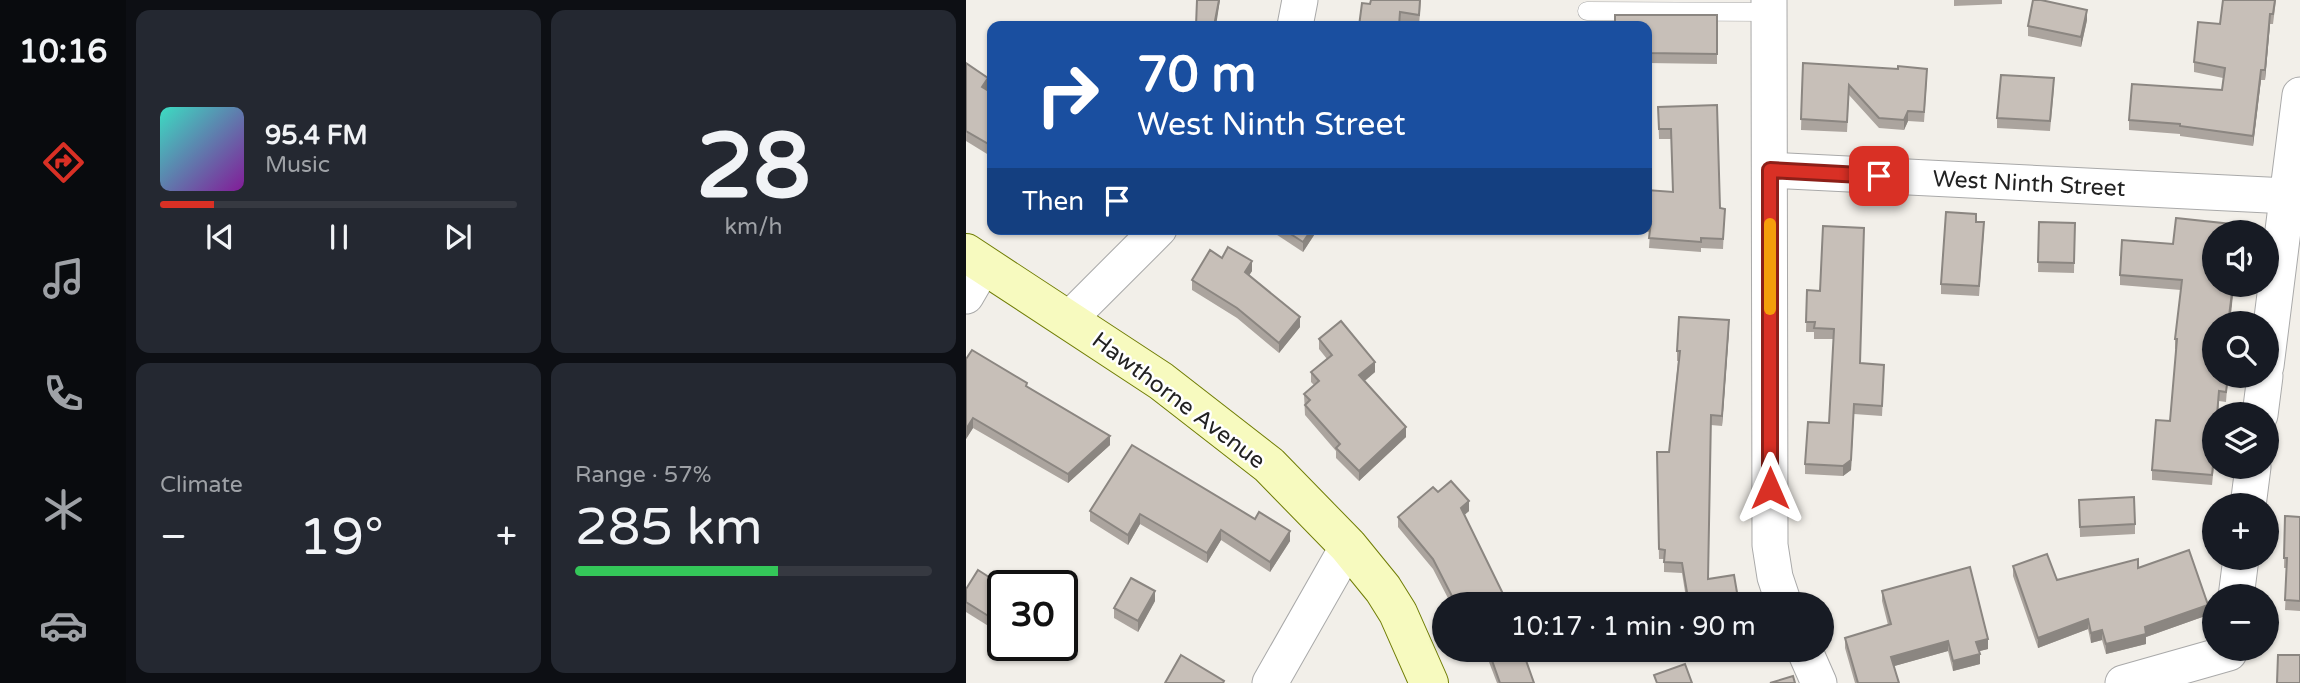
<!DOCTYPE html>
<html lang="en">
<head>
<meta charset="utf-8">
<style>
  body { margin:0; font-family:"Varela Round",sans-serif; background:#242831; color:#f1f3f6; height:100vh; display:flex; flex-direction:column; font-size:26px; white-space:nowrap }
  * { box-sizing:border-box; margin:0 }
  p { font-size:23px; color:#9ea1a6 }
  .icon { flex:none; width:38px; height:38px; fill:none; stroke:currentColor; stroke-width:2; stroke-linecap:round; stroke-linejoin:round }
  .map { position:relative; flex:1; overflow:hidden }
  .panel { display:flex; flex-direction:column; gap:10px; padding:10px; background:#0d0f14; width:840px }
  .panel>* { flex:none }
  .hud { position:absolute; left:21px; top:21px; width:665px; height:214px; border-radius:14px; box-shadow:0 2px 5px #0004; background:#1a4fa0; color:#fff; overflow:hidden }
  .tools { position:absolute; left:1236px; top:220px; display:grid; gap:14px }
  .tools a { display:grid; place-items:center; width:77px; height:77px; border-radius:50%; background:#171b24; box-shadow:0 2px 5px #0004; font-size:35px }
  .speed { position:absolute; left:21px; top:570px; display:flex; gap:14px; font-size:35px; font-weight:700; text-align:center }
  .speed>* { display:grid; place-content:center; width:91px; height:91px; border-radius:50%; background:#171b24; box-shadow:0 2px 5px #0004; line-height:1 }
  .speed .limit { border:4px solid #111; border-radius:10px; background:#fff; color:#111 }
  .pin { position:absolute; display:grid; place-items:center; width:60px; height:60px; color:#fff; margin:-30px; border-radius:14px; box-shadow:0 4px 10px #0006 }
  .me { position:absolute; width:77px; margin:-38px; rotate:0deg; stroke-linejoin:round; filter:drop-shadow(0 0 5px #0008) }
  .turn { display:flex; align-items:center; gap:24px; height:147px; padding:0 35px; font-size:32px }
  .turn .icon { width:91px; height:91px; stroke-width:2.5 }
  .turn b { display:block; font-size:49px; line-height:60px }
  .then { display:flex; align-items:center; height:66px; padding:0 35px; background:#0003; gap:14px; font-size:26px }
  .big { font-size:52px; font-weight:600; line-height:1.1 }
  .panel .tile { flex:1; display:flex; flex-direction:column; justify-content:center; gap:10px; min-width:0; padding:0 24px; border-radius:14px; background:#242831 }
  .panel .dial { align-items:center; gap:0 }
  .dial b { font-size:91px; line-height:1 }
  .song { display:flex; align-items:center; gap:21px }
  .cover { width:84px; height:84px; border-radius:10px; background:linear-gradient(135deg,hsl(170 70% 55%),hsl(290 70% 35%)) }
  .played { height:7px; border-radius:4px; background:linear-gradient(90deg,#d93025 15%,#363941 15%) }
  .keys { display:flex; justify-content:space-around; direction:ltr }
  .heat { display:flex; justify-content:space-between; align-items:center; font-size:38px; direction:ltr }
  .charge { height:10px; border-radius:5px; background:linear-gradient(90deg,#34c759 57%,#363941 0) }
  .panel .tiles { flex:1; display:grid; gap:10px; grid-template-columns:repeat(2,1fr) }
  .trip { position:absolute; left:466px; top:592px; width:402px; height:70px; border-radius:35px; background:#171b24; box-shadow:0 2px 5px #0004; font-weight:600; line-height:70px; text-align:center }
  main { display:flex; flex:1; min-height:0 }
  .menu { display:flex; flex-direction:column; width:126px; justify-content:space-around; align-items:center; background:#090b0e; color:#9ea1a6 }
  .menu .icon { width:49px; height:49px }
  .menu .current { color:#d93025 }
  .menu b { font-size:32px; color:#f1f3f6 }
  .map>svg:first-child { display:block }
</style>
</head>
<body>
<main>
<nav class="menu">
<b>10:16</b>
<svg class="icon current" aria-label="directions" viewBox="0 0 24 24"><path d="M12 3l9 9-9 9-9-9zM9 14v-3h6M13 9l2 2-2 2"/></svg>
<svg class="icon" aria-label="music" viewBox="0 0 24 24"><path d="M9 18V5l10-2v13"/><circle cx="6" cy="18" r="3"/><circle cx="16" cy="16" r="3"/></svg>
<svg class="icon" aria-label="phone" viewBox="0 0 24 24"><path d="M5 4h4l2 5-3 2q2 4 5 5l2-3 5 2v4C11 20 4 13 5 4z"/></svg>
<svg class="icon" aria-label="climate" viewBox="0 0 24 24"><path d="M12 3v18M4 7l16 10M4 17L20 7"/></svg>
<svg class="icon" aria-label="car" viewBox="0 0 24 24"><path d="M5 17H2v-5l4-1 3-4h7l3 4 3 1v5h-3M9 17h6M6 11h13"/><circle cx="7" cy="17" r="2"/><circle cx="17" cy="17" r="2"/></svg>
</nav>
<section class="panel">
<div class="tiles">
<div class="tile">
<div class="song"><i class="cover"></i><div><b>95.4 FM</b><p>Music</p></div></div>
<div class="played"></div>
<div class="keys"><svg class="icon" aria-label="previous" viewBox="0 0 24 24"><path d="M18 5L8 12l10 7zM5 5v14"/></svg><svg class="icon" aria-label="pause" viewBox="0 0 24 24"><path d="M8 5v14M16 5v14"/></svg><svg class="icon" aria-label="next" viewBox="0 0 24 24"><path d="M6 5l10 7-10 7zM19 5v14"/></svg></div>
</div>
<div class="tile dial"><b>28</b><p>km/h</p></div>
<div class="tile"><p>Climate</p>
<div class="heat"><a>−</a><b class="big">19°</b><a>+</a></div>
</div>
<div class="tile"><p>Range · 57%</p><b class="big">285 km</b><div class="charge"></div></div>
</div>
</section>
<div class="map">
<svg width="1334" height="683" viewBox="0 0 1334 683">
  <rect width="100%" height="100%" fill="#f2efe9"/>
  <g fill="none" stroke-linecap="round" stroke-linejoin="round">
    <!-- lane casing -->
    <g stroke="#a9a9a9" stroke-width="19">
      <path id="lane" d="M621,11L803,12"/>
    </g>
    <!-- street casing -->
    <g stroke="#a9a9a9" stroke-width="37">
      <g id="street">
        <path d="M803,0L804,545L809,577L818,604"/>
        <path d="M329,26L334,0"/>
        <path d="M804,170L1322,196"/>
        <path d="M0,296L18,265"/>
        <path d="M103,319L193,229"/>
        <path d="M1300,366L1334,95"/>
        <path d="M1294,415L1299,376"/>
        <path d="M1282,506L1287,467"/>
        <path d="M1270,597L1275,558"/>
        <path d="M838,649L853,683"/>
        <path d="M304,683L382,546"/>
        <path d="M1157,683L1263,653"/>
      </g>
    </g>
    <!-- secondary casing -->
    <g stroke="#707d05" stroke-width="40">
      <path id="secondary" d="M0,253L195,381L303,465L382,546L417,589L432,613L463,683"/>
    </g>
    <!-- lane -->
    <use href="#lane" stroke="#fff" stroke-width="18"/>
    <!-- street -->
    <use href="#street" stroke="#fff" stroke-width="35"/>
    <!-- secondary -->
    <use href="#secondary" stroke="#f7fabf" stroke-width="38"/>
  </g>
  <!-- wall -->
  <g fill="#aba49e">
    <path d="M405,0H455L453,25L434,22V26H393L404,4Z"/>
    <path d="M988,0H1036V4L988,6Z"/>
    <path d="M1310,0L1307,24H1304L1299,80H1295L1287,146L1214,136V134L1163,130V120L1256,90L1257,78L1228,72V62L1254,24Z"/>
    <path d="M751,15V64L681,63V26Z"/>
    <path d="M1121,20L1115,47L1062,36V26Z"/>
    <path d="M0,63L22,88L21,90L26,93V157L0,141Z"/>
    <path d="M837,63L961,79L958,122L942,121L938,130L913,128L883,95L881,132L835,130Z"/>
    <path d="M1088,88L1084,131L1031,128V118Z"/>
    <path d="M692,107L754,208L759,209L757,249L735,248V252L683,248L684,232L653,229H681V190L707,192L705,139H693Z"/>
    <path d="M1010,222L1018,232L1013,296L975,294V284Z"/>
    <path d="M1073,222L1109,223L1108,273L1072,272Z"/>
    <path d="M302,229H352L337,252Z"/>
    <path d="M1275,233L1248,324L1262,376L1260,402L1253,401L1252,415H1248V465L1246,485L1186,480V470L1204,421L1211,349H1209V339L1215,290L1154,285V275L1207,244Z"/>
    <path d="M256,258L286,271L283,275L334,327L313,353L271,318L226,290V280Z"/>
    <path d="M841,290L894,363L918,375L916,416L888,414L885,470L877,476L839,474V464L863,423L868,339H848V332H840Z"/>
    <path d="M763,330L756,426L745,425L742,579L773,604H721L716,573L698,572V559H693L691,452H703L712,361H711V351Z"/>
    <path d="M353,339L409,372L398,381L440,437L393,481L370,458V451L339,415L338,394L348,385L345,382V372L361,359L353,349Z"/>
    <path d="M0,359L61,387L144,445L102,483L7,428L0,439Z"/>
    <path d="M166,445L324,541L304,572L255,540L241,563L174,524L162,545L124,521V511Z"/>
    <path d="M472,492L503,511L498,515L542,604H485L467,569L432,527V517Z"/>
    <path d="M1113,500L1169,524V534L1114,537Z"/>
    <path d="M1319,516L1334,517V611L1319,610L1321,568H1318Z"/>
    <path d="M1047,566L1091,580L1172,568L1242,615L1180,637V644L1140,654L1136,640L1125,643L1122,629L1072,648L1047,576Z"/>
    <path d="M37,586V607L24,627L0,612V589Z"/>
    <path d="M916,591L1022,649L1013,651L1014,664L987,671L982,651L928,666L933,683H889L879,648V638L922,625L916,601Z"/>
    <path d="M189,601L172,632L148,618V608Z"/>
    <path d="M518,649H556L568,683H531Z"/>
  </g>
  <!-- shaded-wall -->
  <g fill="#8b8681">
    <path d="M253,0H254L250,26H248Z"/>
    <path d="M1121,10V20L1115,47V37Z"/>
    <path d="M1304,14V24L1299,80V70Z"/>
    <path d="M1295,70V80L1287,146V136Z"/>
    <path d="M22,78V88L16,97V87Z"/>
    <path d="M942,111V121L938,130V120Z"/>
    <path d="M346,229H352L337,252V242Z"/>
    <path d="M286,261V271L279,282V272Z"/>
    <path d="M1267,285H1268L1264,324H1262Z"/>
    <path d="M334,317V327L313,353V343Z"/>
    <path d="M763,320V330L756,426V416Z"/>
    <path d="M409,362V372L393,386V375Z"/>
    <path d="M888,404L885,470L877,476V466Z"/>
    <path d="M7,418V428L0,439V429Z"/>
    <path d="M440,427V437L393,481V471Z"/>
    <path d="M144,436V445L102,483V474Z"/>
    <path d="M503,501V511L495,518V508Z"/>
    <path d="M174,514V524L162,545V535Z"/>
    <path d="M255,530V540L241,563V553Z"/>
    <path d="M324,531V541L304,572V562Z"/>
    <path d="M189,591V601L172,632V621Z"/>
    <path d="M37,597V607L24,627V617Z"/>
    <path d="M1242,605V615L1180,637V644L1140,654V644L1179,627Z"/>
    <path d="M1122,619V629L1072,648V638Z"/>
    <path d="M1136,630V640L1125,643V633Z"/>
    <path d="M1022,639V649L1010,652V642Z"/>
    <path d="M982,641V651L925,667V657Z"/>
    <path d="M1014,654V664L987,671V661Z"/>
  </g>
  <!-- building -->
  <g fill="#c7bfb8" stroke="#8b8681" stroke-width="2">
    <path d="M231,0H253L248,26H230Z"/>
    <path d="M405,0H454L453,15L434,12L433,26H393L396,3L404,4Z"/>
    <path d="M1067,0H1075L1121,10L1115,37L1062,26Z"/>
    <path d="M1257,0H1309L1307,14H1304L1299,70H1295L1287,136L1214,126V124L1163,120L1166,84L1256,90L1259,68L1228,62L1232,22L1254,24Z"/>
    <path d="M649,15H751V54L681,53V26H649Z"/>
    <path d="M0,63L22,78L16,87L26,93V146L0,131Z"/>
    <path d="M837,63L932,69V66L961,69L958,112L942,111L938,120L913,118L883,85L881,122L835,119Z"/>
    <path d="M1035,75L1088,78L1084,121L1031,118Z"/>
    <path d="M751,105L754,208L759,209L757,239L735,238V242L683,238L685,222H681V190L707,192L705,129H693L692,107Z"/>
    <path d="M980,212L1010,214V222H1018L1013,286L975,284Z"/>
    <path d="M1210,218L1275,225L1274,233H1248V285H1267L1262,324H1248V376H1262L1260,392L1253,391L1251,415H1248V455L1246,475L1186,470L1190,420L1204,421L1211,339H1209L1216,280L1154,275L1156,240L1207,244Z"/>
    <path d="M1073,222L1109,223L1108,263L1072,262Z"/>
    <path d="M857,226L898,228L894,363L918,365L916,406L888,404L885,460L877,466L839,464L842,422L863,423L868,329L848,328L849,322H840L841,290L854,291Z"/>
    <path d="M317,229H346L337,242Z"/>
    <path d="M262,247L286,261L279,272L334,317L313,343L271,308L226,280L244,250L256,258Z"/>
    <path d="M713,317L763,320L756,416L745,415L742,579L768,575L773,604H723L716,563L698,562L699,550L693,549L691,452H703L714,351H711Z"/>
    <path d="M375,321L409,362L393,375L440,427L393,471L370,448L374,444L339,405L344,400L338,394L353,381L345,372L366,355L353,339Z"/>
    <path d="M6,350L61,383L60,386L144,436L102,474L7,418L0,429V359Z"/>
    <path d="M166,445L289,519L293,512L324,531L304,562L255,530L241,553L174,514L162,535L124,511Z"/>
    <path d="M485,481L503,501L495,508L542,604H490L467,559L432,517L467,487L472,492Z"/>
    <path d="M1168,497L1169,524L1114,527L1113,500Z"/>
    <path d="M1319,516L1334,517V601L1319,600L1321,558H1318Z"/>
    <path d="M1223,550L1242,605L1179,627L1180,634L1140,644L1136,630L1125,633L1122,619L1072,638L1047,566L1081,554L1091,580L1172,559V568Z"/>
    <path d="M1004,567L1022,639L1010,642L1014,654L987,661L982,641L925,657L933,683H892L879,638L925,624L916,591Z"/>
    <path d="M12,570L37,586V597L24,617L0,602V589Z"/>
    <path d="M165,578L189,591L172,621L148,608Z"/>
    <path d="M522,649H556L568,683H534Z"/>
    <path d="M215,655L258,681L257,683H199Z"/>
    <path d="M1312,655H1334V683H1311Z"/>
    <path d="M719,664L726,683H691L688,675Z"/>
    <path d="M827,676L829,683H804Z"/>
  </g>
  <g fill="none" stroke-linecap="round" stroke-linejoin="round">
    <!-- route casing -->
    <g stroke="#8d1f18" stroke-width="18">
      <path id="route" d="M804,488V170L913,176"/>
    </g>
    <!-- route -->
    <use href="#route" stroke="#d93025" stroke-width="12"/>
    <!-- slow -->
    <path stroke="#f59e0b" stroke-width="12" d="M804,224V309"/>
  </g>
  <g text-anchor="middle" stroke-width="5" stroke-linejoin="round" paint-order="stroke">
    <!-- street labels -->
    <g font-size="23" fill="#222" stroke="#fff">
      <text transform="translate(1063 183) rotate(3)" y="8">West Ninth Street</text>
      <text transform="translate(213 400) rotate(37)" y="8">Hawthorne Avenue</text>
    </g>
  </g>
</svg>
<div class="tools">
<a><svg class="icon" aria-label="sound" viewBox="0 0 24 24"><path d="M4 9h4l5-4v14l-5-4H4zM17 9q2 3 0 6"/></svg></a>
<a><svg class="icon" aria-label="search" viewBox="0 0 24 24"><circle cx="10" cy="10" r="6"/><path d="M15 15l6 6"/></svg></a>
<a><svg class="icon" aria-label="layers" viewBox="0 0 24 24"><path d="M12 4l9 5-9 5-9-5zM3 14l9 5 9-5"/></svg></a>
<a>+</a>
<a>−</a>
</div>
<div class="speed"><div class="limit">30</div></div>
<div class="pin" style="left:913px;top:176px;background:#d93025"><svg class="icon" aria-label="arrive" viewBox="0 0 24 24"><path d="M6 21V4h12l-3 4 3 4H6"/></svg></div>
<svg class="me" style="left:804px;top:488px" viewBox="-20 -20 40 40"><path d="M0-17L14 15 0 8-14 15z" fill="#d93025" stroke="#fff" stroke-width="4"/></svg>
<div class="trip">10:17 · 1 min · 90 m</div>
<div class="hud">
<div class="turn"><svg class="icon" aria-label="right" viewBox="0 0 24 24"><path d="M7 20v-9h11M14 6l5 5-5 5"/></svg><div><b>70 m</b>West Ninth Street</div></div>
<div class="then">Then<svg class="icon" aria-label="arrive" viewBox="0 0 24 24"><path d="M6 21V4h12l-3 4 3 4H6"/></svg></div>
</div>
</div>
</main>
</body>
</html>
